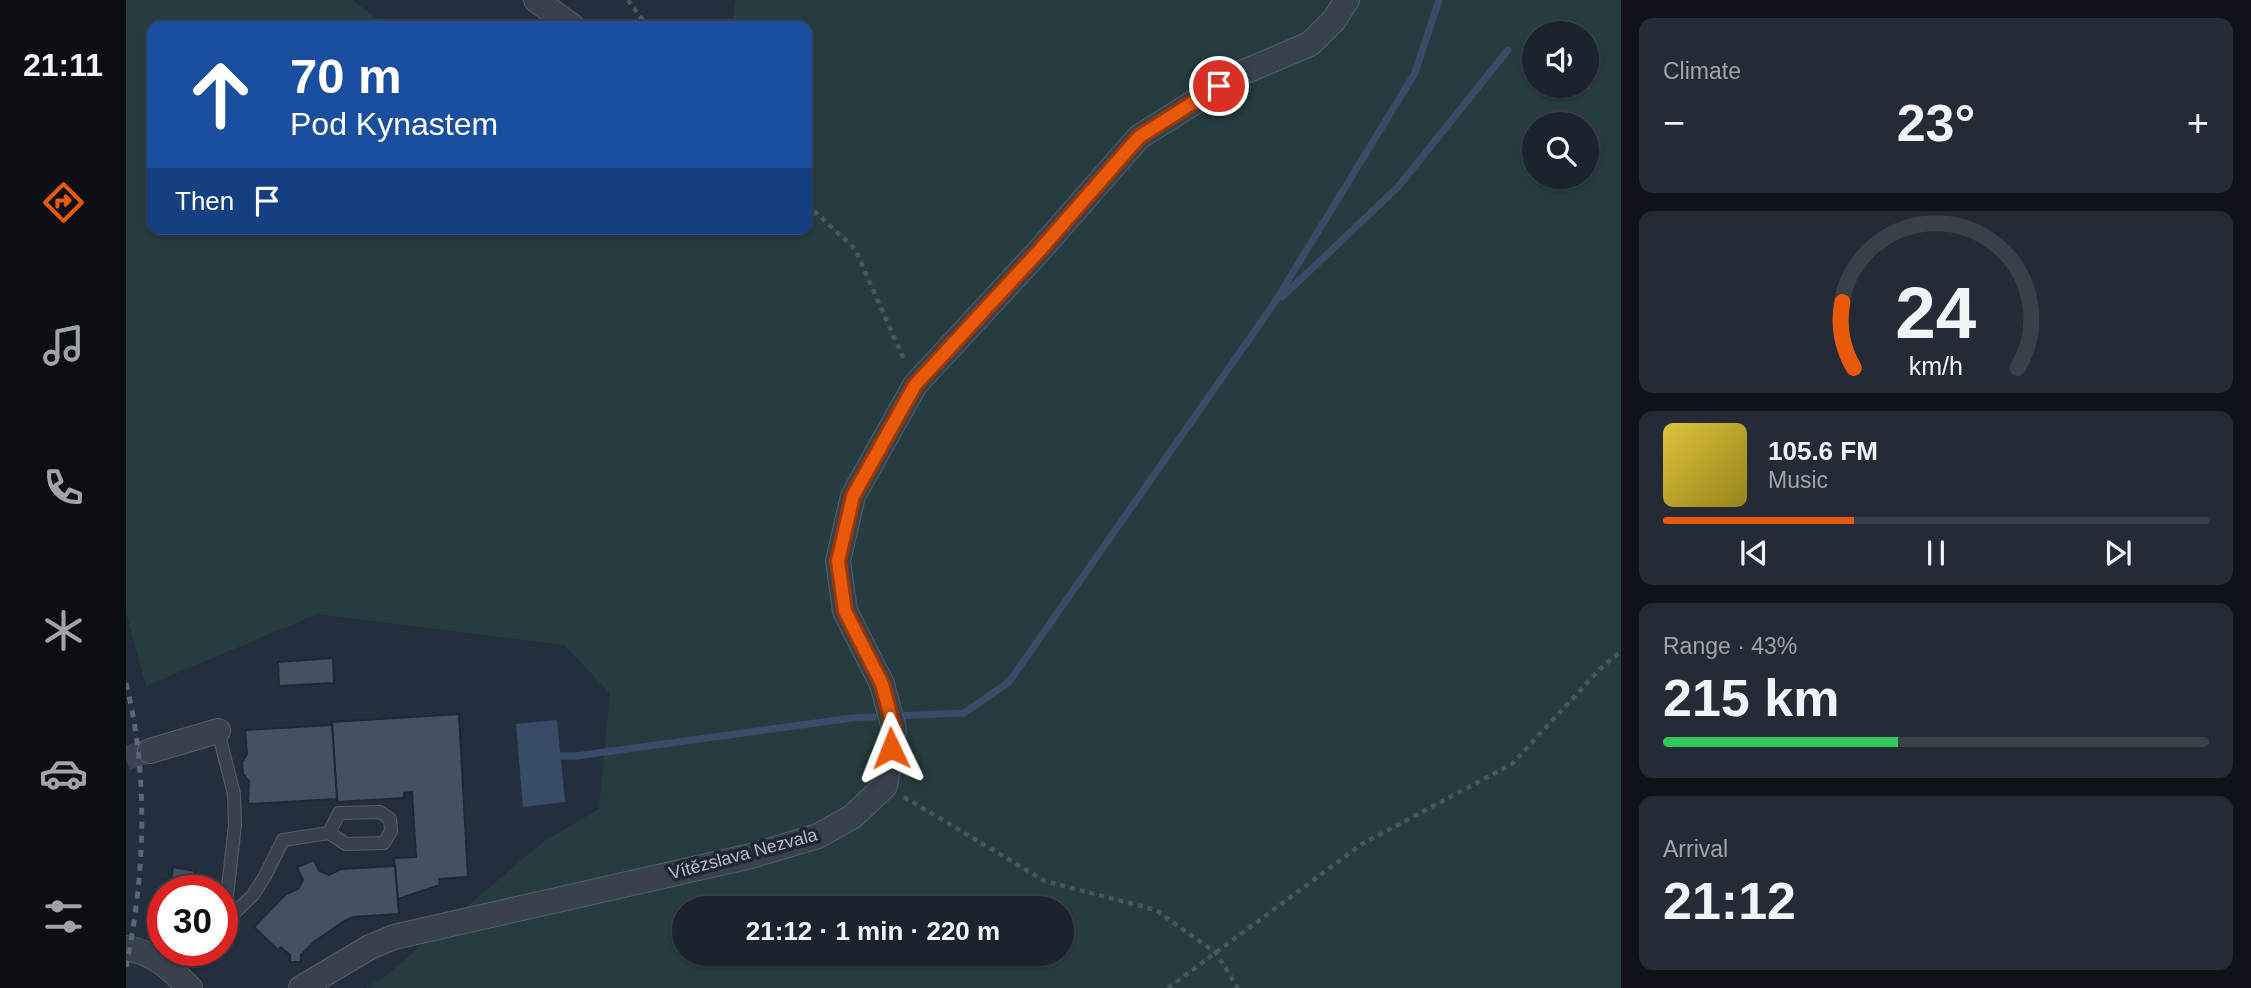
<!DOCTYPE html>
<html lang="en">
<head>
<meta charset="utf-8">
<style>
  body { margin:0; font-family:Helvetica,sans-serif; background:#242b36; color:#f1f3f6; height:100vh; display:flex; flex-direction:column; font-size:26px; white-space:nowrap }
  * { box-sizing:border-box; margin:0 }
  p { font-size:23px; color:#a0a4aa }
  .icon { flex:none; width:38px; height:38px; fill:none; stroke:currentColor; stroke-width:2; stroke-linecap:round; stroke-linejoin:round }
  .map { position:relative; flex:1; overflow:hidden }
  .panel { display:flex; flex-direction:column; gap:18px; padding:18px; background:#0f1319; width:630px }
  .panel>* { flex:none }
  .top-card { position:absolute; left:21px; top:21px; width:665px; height:214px; border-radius:14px; box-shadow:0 2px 5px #0004,0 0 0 2px #39404a; background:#1a4fa0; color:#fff; overflow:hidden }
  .buttons { position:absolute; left:1396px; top:21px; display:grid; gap:14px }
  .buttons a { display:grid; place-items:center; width:77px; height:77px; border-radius:50%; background:#1b232e; box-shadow:0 2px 5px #0004,0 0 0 2px #39404a; font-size:35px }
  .speed { position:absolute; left:21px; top:875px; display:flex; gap:14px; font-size:35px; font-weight:700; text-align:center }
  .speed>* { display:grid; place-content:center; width:91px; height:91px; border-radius:50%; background:#1b232e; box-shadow:0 2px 5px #0004,0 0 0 2px #39404a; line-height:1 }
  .speed .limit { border:10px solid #d22; background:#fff; color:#111 }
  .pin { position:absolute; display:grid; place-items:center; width:60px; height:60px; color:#fff; margin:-30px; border:4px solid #fff; border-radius:50%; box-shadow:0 2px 7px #0007 }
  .me { position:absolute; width:77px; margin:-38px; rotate:358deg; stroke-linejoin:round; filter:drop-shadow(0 0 5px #0008) }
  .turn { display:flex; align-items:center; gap:24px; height:147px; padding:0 28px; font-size:32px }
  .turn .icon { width:91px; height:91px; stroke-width:2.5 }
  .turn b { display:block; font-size:49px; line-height:60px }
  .then { display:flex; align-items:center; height:66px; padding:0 28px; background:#0003; gap:14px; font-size:26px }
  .big { font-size:52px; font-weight:700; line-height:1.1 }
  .panel .card { flex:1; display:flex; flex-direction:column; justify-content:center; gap:10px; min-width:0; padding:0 24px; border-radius:14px; background:#242b36 }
  .panel .dial { align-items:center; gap:0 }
  .dial svg { height:182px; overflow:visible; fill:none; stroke:#39404a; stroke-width:7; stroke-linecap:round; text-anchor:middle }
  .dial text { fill:#f1f3f6; stroke:none }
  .song { display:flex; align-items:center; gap:21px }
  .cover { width:84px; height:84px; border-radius:10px; background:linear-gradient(135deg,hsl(50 70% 55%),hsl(50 70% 35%)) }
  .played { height:7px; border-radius:4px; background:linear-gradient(90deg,#ea580c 35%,#39404a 35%) }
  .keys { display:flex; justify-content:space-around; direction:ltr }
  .heat { display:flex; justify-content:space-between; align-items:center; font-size:38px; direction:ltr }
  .charge { height:10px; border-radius:5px; background:linear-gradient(90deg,#34c759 43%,#39404a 0) }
  .trip { position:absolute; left:546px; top:896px; width:402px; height:70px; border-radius:35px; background:#1b232e; box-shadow:0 2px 5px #0004,0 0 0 2px #39404a; font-weight:700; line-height:70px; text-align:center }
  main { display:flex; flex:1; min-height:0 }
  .tab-bar { display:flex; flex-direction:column; width:126px; justify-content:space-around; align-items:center; background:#0b0e12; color:#a0a4aa }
  .tab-bar .icon { width:49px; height:49px }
  .tab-bar .selected { color:#ea580c }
  .tab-bar b { font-size:32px; color:#f1f3f6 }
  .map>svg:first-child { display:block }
</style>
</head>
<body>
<main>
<nav class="tab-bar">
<b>21:11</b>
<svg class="icon selected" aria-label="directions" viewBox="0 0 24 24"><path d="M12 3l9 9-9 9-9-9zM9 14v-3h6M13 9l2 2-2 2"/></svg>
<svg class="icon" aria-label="music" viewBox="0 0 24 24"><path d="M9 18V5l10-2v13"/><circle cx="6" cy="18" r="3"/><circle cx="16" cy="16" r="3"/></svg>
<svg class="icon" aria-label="phone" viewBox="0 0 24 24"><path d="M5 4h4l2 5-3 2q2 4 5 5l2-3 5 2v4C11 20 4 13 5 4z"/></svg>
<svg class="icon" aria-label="climate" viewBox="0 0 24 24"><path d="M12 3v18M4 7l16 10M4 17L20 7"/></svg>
<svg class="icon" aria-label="car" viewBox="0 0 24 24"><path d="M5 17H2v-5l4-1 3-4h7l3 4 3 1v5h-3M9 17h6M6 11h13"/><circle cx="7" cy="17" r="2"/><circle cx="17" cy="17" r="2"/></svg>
<svg class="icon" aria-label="filters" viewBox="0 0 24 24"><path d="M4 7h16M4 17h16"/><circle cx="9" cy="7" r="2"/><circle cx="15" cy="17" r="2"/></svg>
</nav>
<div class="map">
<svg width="1495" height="988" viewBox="0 0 1495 988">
  <rect width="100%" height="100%" fill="#242f3e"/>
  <!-- green -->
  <path fill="#263c3f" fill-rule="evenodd" d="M0,0H226L261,26H26V229H681V26H606L610,0H1495V988H240L258,977L417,842L473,809L484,693L438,645L191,614L20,686L0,612ZM1409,33H1461V86H1409ZM1409,124H1461V177H1409ZM558,908H936V954H558Z"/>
  <!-- water -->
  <path fill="#394c67" d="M431,720L439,802L397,807L390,724Z"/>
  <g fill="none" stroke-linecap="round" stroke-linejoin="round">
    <!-- stream -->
    <g stroke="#394c67" stroke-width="7">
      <path d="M1156,297L1272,187L1382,50"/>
      <path d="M768,716L838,713L883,682L1147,305L1289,73L1313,0"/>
      <path d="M426,756H450L726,718L748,717"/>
    </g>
  </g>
  <!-- building -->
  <g fill="#455162" stroke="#1f2835" stroke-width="2">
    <path d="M207,658L208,683L153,686L152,662Z"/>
    <path d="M333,714L342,877L313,879L314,885L272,899L268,858L290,857L286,792L278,793V798L211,802L206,722Z"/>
    <path d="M206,725L211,799L122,804L123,781L117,774L116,762L121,754L119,730Z"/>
    <path d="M188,860L193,871L203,875L215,869L269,866L273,914L227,917L218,921L188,942L175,955V962H164V955L155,947L152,950L128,927L160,894L172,889L177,880L171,867Z"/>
    <path d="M47,867L69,871L66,885L45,881Z"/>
    <path d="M38,880L62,884V891H37Z"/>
    <path d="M35,903H37V936L30,934Z"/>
  </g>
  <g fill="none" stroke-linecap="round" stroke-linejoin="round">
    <!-- minor-tunnel -->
    <path stroke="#3a4453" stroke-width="24" stroke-dasharray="24 12" stroke-linecap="butt" d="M0,758L24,751"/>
    <!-- service casing -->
    <g stroke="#565f6c" stroke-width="14">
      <g id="service">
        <path d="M92,731L108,794L109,825L98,923"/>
        <path d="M96,925L127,895L139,876L157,840L203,833L220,844L258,843L265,831L264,819L254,812L213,813L203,833"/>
        <path d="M39,964L61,950"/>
      </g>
    </g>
    <!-- minor casing -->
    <g stroke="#565f6c" stroke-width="26">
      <g id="minor">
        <path d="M410,0L446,26"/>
        <path d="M24,751L92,731"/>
        <path d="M0,948C28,952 45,969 64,988"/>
        <path d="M175,988L244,947L268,937L625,856L692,836L726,817L759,786L768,729L756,684L719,611L712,561L727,496L789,385L913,251L1013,137L1113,74L1184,44L1208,20L1221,0"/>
      </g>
    </g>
    <!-- path -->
    <g stroke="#44595c" stroke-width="4.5" stroke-dasharray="5 5" stroke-linecap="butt">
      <path d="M502,0L521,26"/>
      <path d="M681,204L729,249L779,362"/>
      <path d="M778,797L919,881L1030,910L1090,953L1112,988"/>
      <path d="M1042,988L1236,844L1386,764L1474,669L1495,651"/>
    </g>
    <!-- service -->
    <use href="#service" stroke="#38414e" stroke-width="12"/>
    <!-- minor -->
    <use href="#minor" stroke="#38414e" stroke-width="24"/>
    <!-- rail -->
    <path stroke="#5a6575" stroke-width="5" stroke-dasharray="7 7" stroke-linecap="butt" d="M0,683C23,775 19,875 0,967"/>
  </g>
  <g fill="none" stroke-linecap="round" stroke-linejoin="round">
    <!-- route casing -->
    <g stroke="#983908" stroke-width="18">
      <path id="route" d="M765,748L768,729L756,684L719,611L712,561L727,496L789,385L913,251L1013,137L1093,86"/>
    </g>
    <!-- route -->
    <use href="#route" stroke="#ea580c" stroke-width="12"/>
  </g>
  <g text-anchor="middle" stroke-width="7" stroke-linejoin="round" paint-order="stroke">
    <!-- street labels -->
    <g font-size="18" fill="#b4bcc9" stroke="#1d2633">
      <text transform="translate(617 854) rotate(-15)" y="6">Vítězslava Nezvala</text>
    </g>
  </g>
</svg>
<div class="buttons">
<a><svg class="icon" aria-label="sound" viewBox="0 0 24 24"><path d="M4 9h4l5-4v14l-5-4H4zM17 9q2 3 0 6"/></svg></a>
<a><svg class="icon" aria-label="search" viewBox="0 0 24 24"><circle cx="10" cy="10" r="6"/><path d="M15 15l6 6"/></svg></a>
</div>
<div class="speed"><div class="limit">30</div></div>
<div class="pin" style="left:1093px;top:86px;background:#d93025"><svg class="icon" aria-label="arrive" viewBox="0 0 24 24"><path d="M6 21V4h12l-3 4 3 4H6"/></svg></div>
<svg class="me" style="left:765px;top:748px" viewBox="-20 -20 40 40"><path d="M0-17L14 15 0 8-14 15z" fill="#ea580c" stroke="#fff" stroke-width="4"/></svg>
<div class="trip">21:12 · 1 min · 220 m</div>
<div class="top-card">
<div class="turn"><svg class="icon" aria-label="ahead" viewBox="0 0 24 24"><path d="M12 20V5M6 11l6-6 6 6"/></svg><div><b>70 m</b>Pod Kynastem</div></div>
<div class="then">Then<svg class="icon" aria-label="arrive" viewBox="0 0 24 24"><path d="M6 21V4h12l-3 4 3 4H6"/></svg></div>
</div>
</div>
<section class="panel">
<div class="card"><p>Climate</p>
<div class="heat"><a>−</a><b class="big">23°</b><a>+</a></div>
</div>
<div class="card dial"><svg viewBox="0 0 100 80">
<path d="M14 69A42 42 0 1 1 86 69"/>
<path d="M14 69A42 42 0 0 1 9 40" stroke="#ea580c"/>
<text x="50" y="56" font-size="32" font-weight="700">24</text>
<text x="50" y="72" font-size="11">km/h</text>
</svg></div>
<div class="card">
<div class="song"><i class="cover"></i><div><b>105.6 FM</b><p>Music</p></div></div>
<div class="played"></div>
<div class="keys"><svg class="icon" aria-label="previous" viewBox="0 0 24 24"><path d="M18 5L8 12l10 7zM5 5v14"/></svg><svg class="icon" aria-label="pause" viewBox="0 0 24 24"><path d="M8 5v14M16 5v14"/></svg><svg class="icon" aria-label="next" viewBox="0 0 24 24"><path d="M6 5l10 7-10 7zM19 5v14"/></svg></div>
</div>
<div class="card"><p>Range · 43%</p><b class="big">215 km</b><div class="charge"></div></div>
<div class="card"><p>Arrival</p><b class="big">21:12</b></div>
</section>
</main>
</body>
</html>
